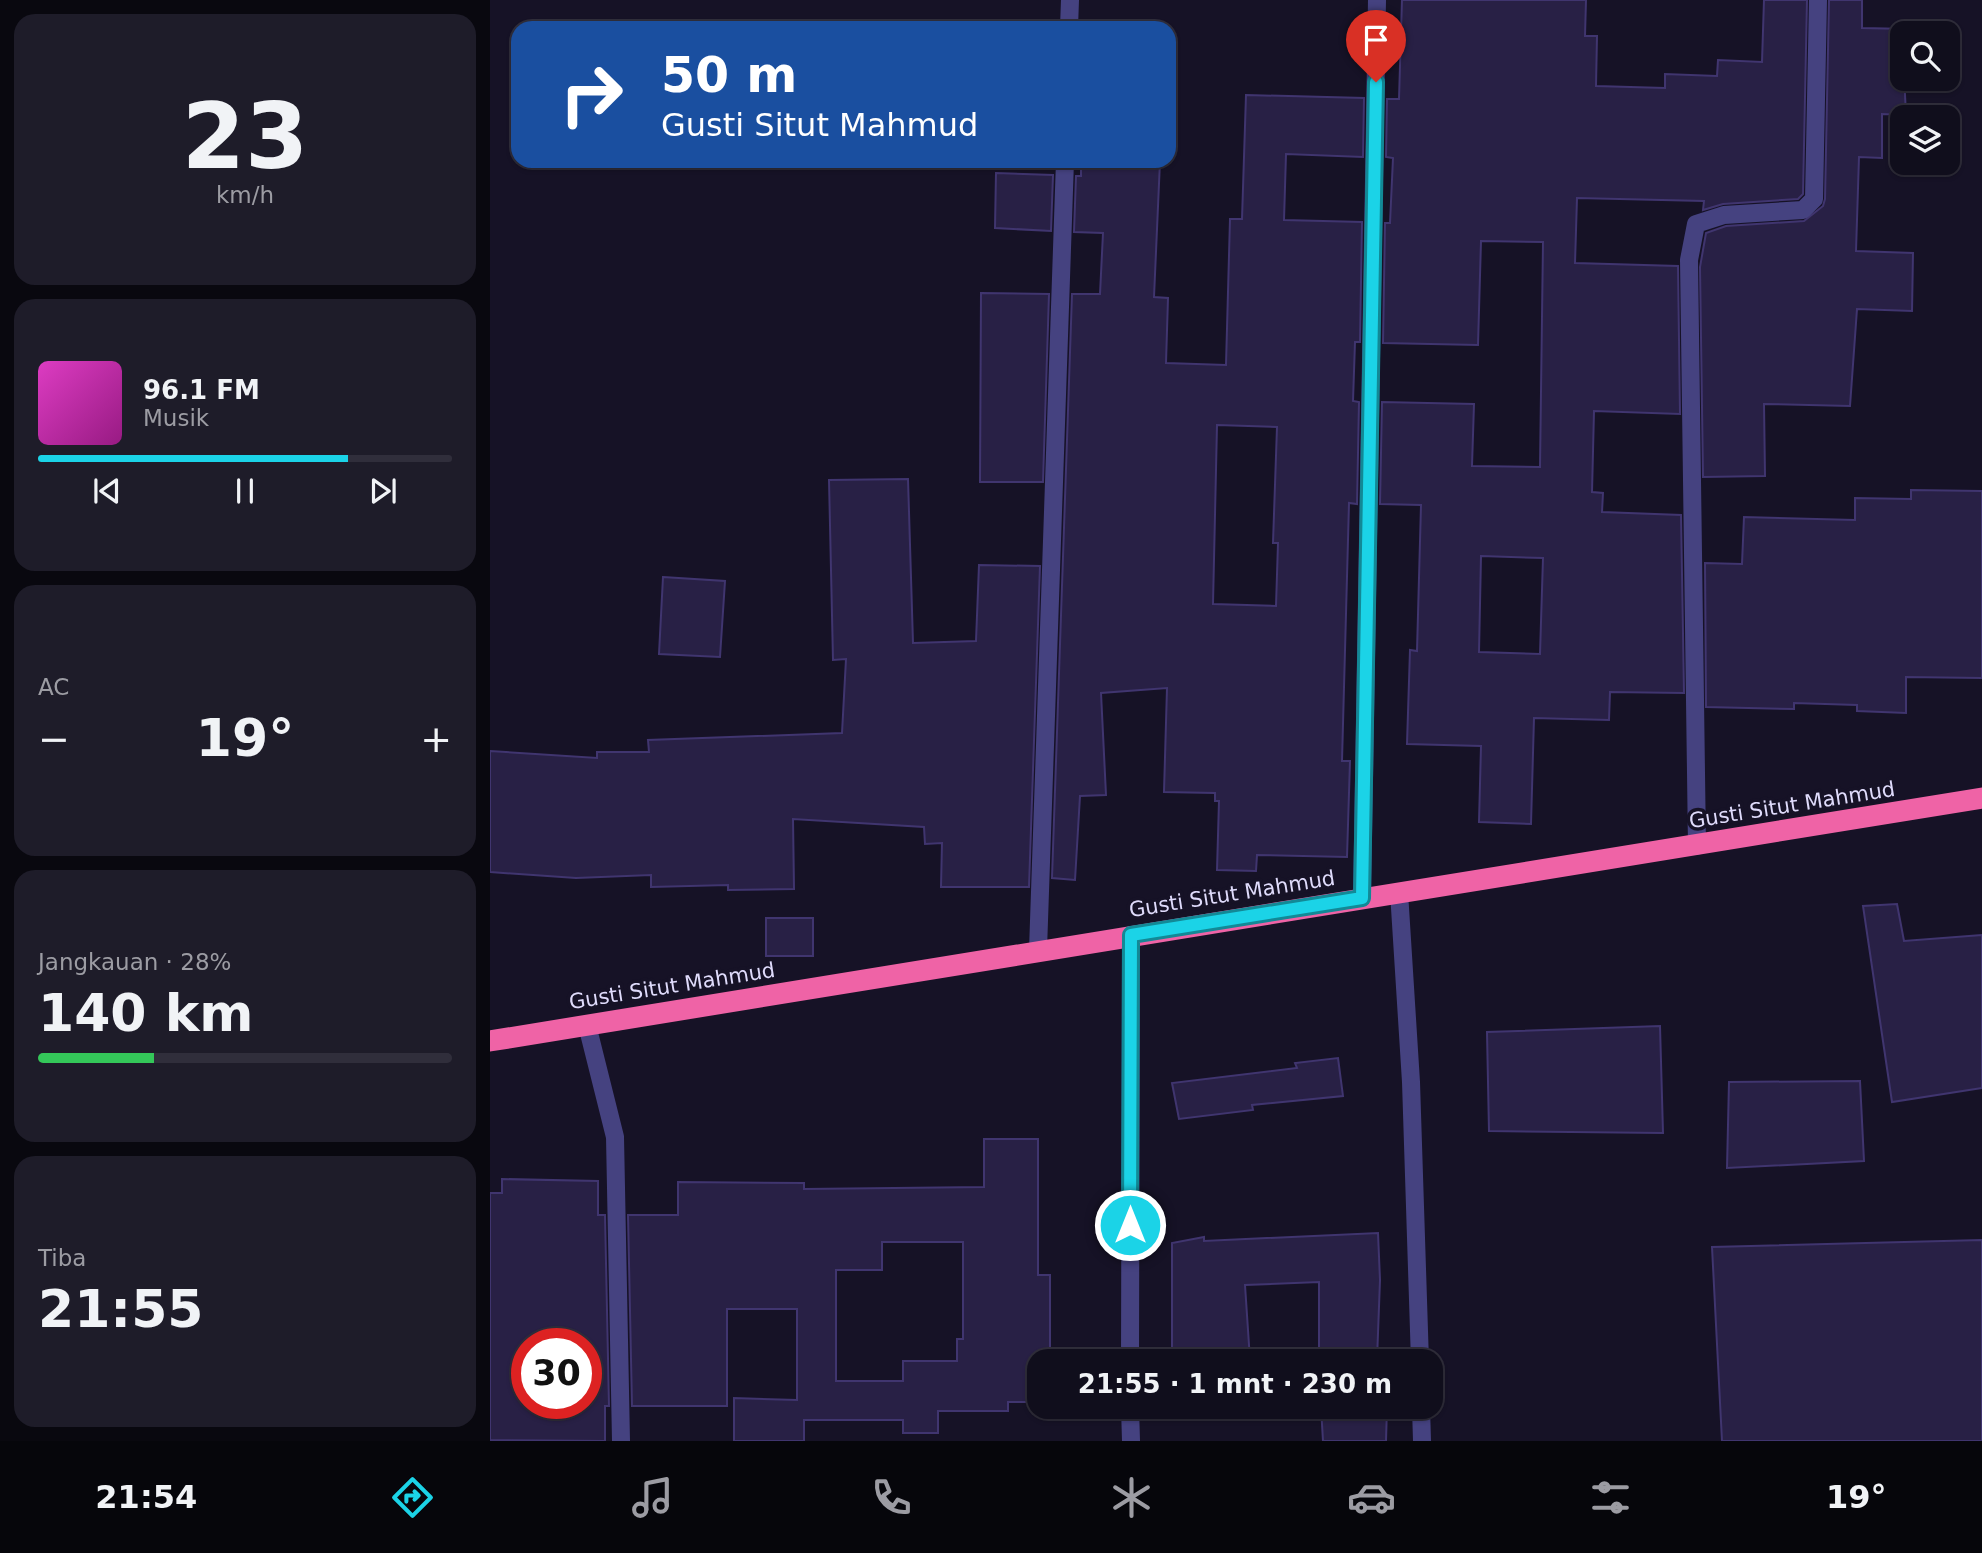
<!DOCTYPE html>
<html lang="id">
<head>
<meta charset="utf-8">
<style>
  body { margin:0; font-family:"DejaVu Sans",sans-serif; background:#1e1c29; color:#f1f3f6; height:100vh; display:flex; flex-direction:column; font-size:26px; white-space:nowrap }
  * { box-sizing:border-box; margin:0 }
  p { font-size:23px; color:#9c9ca3 }
  .icon { flex:none; width:38px; height:38px; fill:none; stroke:currentColor; stroke-width:2; stroke-linecap:round; stroke-linejoin:round }
  .map { position:relative; flex:1; overflow:hidden }
  .drawer { display:flex; flex-direction:column; gap:14px; padding:14px; background:#09080f; width:490px }
  .drawer>* { flex:none }
  .banner { position:absolute; left:21px; top:21px; width:665px; height:147px; border-radius:21px; box-shadow:0 2px 5px #0004,0 0 0 2px #302e3b; background:#1a4fa0; color:#fff; overflow:hidden }
  .buttons { position:absolute; left:1400px; top:21px; display:grid; gap:14px }
  .buttons a { display:grid; place-items:center; width:70px; height:70px; border-radius:14px; background:#100e1c; box-shadow:0 2px 5px #0004,0 0 0 2px #302e3b; font-size:35px }
  .speed { position:absolute; left:21px; top:1328px; display:flex; gap:14px; font-size:35px; font-weight:700; text-align:center }
  .speed>* { display:grid; place-content:center; width:91px; height:91px; border-radius:50%; background:#100e1c; box-shadow:0 2px 5px #0004,0 0 0 2px #302e3b; line-height:1 }
  .speed .limit { border:10px solid #d22; background:#fff; color:#111 }
  .pin { position:absolute; display:grid; place-items:center; width:60px; height:60px; color:#fff; margin:-72px -30px; border-radius:50% 50% 50% 0; rotate:-45deg; box-shadow:0 0 7px #0007 }
  .pin .icon { rotate:45deg }
  .me { position:absolute; width:77px; margin:-38px; rotate:0deg; stroke-linejoin:round; filter:drop-shadow(0 0 5px #0008) }
  .turn { display:flex; align-items:center; gap:24px; height:147px; padding:0 35px; font-size:32px }
  .turn .icon { width:91px; height:91px; stroke-width:2.5 }
  .turn b { display:block; font-size:49px; line-height:60px }
  .big { font-size:52px; font-weight:600; line-height:1.1 }
  .drawer .widget { flex:1; display:flex; flex-direction:column; justify-content:center; gap:10px; min-width:0; padding:0 24px; border-radius:21px; background:#1e1c29 }
  .drawer .dial { align-items:center; gap:0 }
  .dial b { font-size:91px; line-height:1 }
  .song { display:flex; align-items:center; gap:21px }
  .cover { width:84px; height:84px; border-radius:10px; background:linear-gradient(135deg,hsl(310 70% 55%),hsl(310 70% 35%)) }
  .played { height:7px; border-radius:4px; background:linear-gradient(90deg,#1bd3e7 75%,#302e3b 75%) }
  .keys { display:flex; justify-content:space-around; direction:ltr }
  .heat { display:flex; justify-content:space-between; align-items:center; font-size:38px; direction:ltr }
  .charge { height:10px; border-radius:5px; background:linear-gradient(90deg,#34c759 28%,#302e3b 0) }
  .trip { position:absolute; left:537px; top:1349px; width:416px; height:70px; border-radius:21px; background:#100e1c; box-shadow:0 2px 5px #0004,0 0 0 2px #302e3b; font-weight:600; line-height:70px; text-align:center }
  .tabs { display:flex; height:112px; justify-content:space-around; align-items:center; background:#06060b; color:#9c9ca3 }
  .tabs .icon { width:49px; height:49px }
  .tabs .active { color:#1bd3e7 }
  .tabs b { font-size:32px; color:#f1f3f6 }
  main { display:flex; flex:1; min-height:0 }
  .map>svg:first-child { display:block }
</style>
</head>
<body>
<main>
<section class="drawer">
<div class="widget dial"><b>23</b><p>km/h</p></div>
<div class="widget">
<div class="song"><i class="cover"></i><div><b>96.1 FM</b><p>Musik</p></div></div>
<div class="played"></div>
<div class="keys"><svg class="icon" aria-label="previous" viewBox="0 0 24 24"><path d="M18 5L8 12l10 7zM5 5v14"/></svg><svg class="icon" aria-label="pause" viewBox="0 0 24 24"><path d="M8 5v14M16 5v14"/></svg><svg class="icon" aria-label="next" viewBox="0 0 24 24"><path d="M6 5l10 7-10 7zM19 5v14"/></svg></div>
</div>
<div class="widget"><p>AC</p>
<div class="heat"><a>−</a><b class="big">19°</b><a>+</a></div>
</div>
<div class="widget"><p>Jangkauan · 28%</p><b class="big">140 km</b><div class="charge"></div></div>
<div class="widget"><p>Tiba</p><b class="big">21:55</b></div>
</section>
<div class="map">
<svg width="1492" height="1441" viewBox="0 0 1492 1441">
  <rect width="100%" height="100%" fill="#161226"/>
  <!-- building -->
  <g fill="#282045" stroke="#40356f" stroke-width="2" fill-rule="evenodd">
    <path d="M912,0H1096L1095,36H1107L1106,86L1175,88V74L1227,76L1228,60L1272,62L1274,0H1317L1313,194L1308,199L1233,204L1213,210L1214,201L1087,198L1085,263L1188,266L1190,414L1104,411L1102,492L1113,493L1112,512L1191,515L1194,693L1120,692L1119,720L1044,718L1041,824L989,822L991,746L917,744L920,650L927,651L931,505L890,504L892,402L984,404L982,466L1050,467L1053,242L991,241L988,345L893,343L895,223H900L903,158L896,157L897,99H909ZM991,556L1053,558L1050,654L989,652Z"/>
    <path d="M1339,0H1372V28L1418,29V33H1412L1416,115L1392,114V158L1369,157L1366,251L1423,253L1422,311L1367,309L1360,406L1274,404L1275,476L1213,477L1210,267L1216,233L1236,226L1314,221L1333,206L1335,199Z"/>
    <path d="M756,95L874,98L873,157L796,154L794,220L872,222L870,342H865L863,401L869,402L867,504L859,503L852,761H860L857,857L767,855L766,871L727,870L729,801H725V793L674,792L677,688L611,693L616,795L590,796L585,880L562,878L582,294H610L613,233L584,232L586,176H591V161H670L664,297L678,298L676,363L736,365L740,219H752ZM727,425L787,427L783,543H788L786,606L723,604Z"/>
    <path d="M506,173L563,175L561,231L505,228Z"/>
    <path d="M491,293L559,294L553,482H490Z"/>
    <path d="M418,479L423,643L486,641L489,565L550,566L539,887H451L452,843L435,844L434,827L303,819L304,889L238,890V885L161,887V875L86,878L0,872V751L107,758V752H159L158,740L352,733L356,659L343,660L339,480Z"/>
    <path d="M1421,490L1492,491V678L1416,677V713L1367,711V705L1304,703V709L1216,707L1215,563L1252,564L1254,517L1365,520V498L1421,499Z"/>
    <path d="M173,577L235,581L230,657L169,654Z"/>
    <path d="M1407,904L1414,941L1492,935V1088L1402,1102L1373,906Z"/>
    <rect x="276" y="918" width="47" height="38"/>
    <path d="M1170,1026L1173,1133L999,1131L997,1032Z"/>
    <path d="M848,1058L853,1096L762,1105L763,1110L689,1119L682,1083L807,1068L805,1063Z"/>
    <path d="M1370,1081L1374,1161L1237,1168L1239,1082Z"/>
    <path d="M494,1139H548V1275H560V1362H550V1402H518V1411H448V1433H413V1420H314V1441H244V1398L307,1400V1309H237V1406H142L138,1215H188V1182L314,1183V1189L494,1187ZM392,1242H473V1339H467V1361H413V1381H346V1270H392Z"/>
    <path d="M12,1179L108,1181V1215H115L119,1406H115V1441L0,1440V1193H12ZM37,1344H96V1404H37Z"/>
    <path d="M888,1233L890,1280L887,1360L899,1362H829V1282L755,1285L760,1360L682,1357V1243L714,1237V1241Z"/>
    <path d="M1492,1240V1441H1232L1222,1247Z"/>
    <path d="M831,1407H897L896,1441H833Z"/>
  </g>
  <g fill="none" stroke-linecap="round" stroke-linejoin="round">
    <!-- street -->
    <g stroke="#454280" stroke-width="18">
      <path d="M579,28L580,0"/>
      <path d="M1207,846L1199,260L1206,224L1234,215L1313,210L1324,199L1328,0"/>
      <path d="M909,892L921,1082L930,1362"/>
      <path d="M872,898L887,0"/>
      <path d="M548,950L575,161"/>
      <path d="M97,1025L125,1137L131,1441"/>
      <path d="M640,1362L641,935"/>
      <path d="M640,1407L641,1441"/>
      <path d="M931,1407L932,1441"/>
    </g>
    <!-- highway -->
    <path stroke="#ef63a6" stroke-width="21" d="M0,1041L1492,798"/>
  </g>
  <g fill="none" stroke-linecap="round" stroke-linejoin="round">
    <!-- route casing -->
    <g stroke="#128996" stroke-width="18">
      <path id="route" d="M640,1225L641,935L872,898L886,82"/>
    </g>
    <!-- route -->
    <use href="#route" stroke="#1bd3e7" stroke-width="12"/>
  </g>
  <g text-anchor="middle" stroke-width="7" stroke-linejoin="round" paint-order="stroke">
    <!-- street labels -->
    <g font-size="21" fill="#dfdbfb" stroke="#161226">
      <text transform="translate(1302 805) rotate(-9)" y="7">Gusti Situt Mahmud</text>
      <text transform="translate(742 894) rotate(-9)" y="7">Gusti Situt Mahmud</text>
      <text transform="translate(182 986) rotate(-9)" y="7">Gusti Situt Mahmud</text>
    </g>
  </g>
</svg>
<div class="buttons">
<a><svg class="icon" aria-label="search" viewBox="0 0 24 24"><circle cx="10" cy="10" r="6"/><path d="M15 15l6 6"/></svg></a>
<a><svg class="icon" aria-label="layers" viewBox="0 0 24 24"><path d="M12 4l9 5-9 5-9-5zM3 14l9 5 9-5"/></svg></a>
</div>
<div class="speed"><div class="limit">30</div></div>
<div class="pin" style="left:886px;top:82px;background:#d93025"><svg class="icon" aria-label="arrive" viewBox="0 0 24 24"><path d="M6 21V4h12l-3 4 3 4H6"/></svg></div>
<svg class="me" style="left:640px;top:1225px" viewBox="-20 -20 40 40"><circle r="17" fill="#1bd3e7" stroke="#fff" stroke-width="3"/><path d="M0-11L8 9 0 5-8 9z" fill="#fff"/></svg>
<div class="trip">21:55 · 1 mnt · 230 m</div>
<div class="banner">
<div class="turn"><svg class="icon" aria-label="right" viewBox="0 0 24 24"><path d="M7 20v-9h11M14 6l5 5-5 5"/></svg><div><b>50 m</b>Gusti Situt Mahmud</div></div>
</div>
</div>
</main>
<nav class="tabs">
<b>21:54</b>
<svg class="icon active" aria-label="directions" viewBox="0 0 24 24"><path d="M12 3l9 9-9 9-9-9zM9 14v-3h6M13 9l2 2-2 2"/></svg>
<svg class="icon" aria-label="music" viewBox="0 0 24 24"><path d="M9 18V5l10-2v13"/><circle cx="6" cy="18" r="3"/><circle cx="16" cy="16" r="3"/></svg>
<svg class="icon" aria-label="phone" viewBox="0 0 24 24"><path d="M5 4h4l2 5-3 2q2 4 5 5l2-3 5 2v4C11 20 4 13 5 4z"/></svg>
<svg class="icon" aria-label="climate" viewBox="0 0 24 24"><path d="M12 3v18M4 7l16 10M4 17L20 7"/></svg>
<svg class="icon" aria-label="car" viewBox="0 0 24 24"><path d="M5 17H2v-5l4-1 3-4h7l3 4 3 1v5h-3M9 17h6M6 11h13"/><circle cx="7" cy="17" r="2"/><circle cx="17" cy="17" r="2"/></svg>
<svg class="icon" aria-label="filters" viewBox="0 0 24 24"><path d="M4 7h16M4 17h16"/><circle cx="9" cy="7" r="2"/><circle cx="15" cy="17" r="2"/></svg>
<b>19°</b>
</nav>
</body>
</html>
